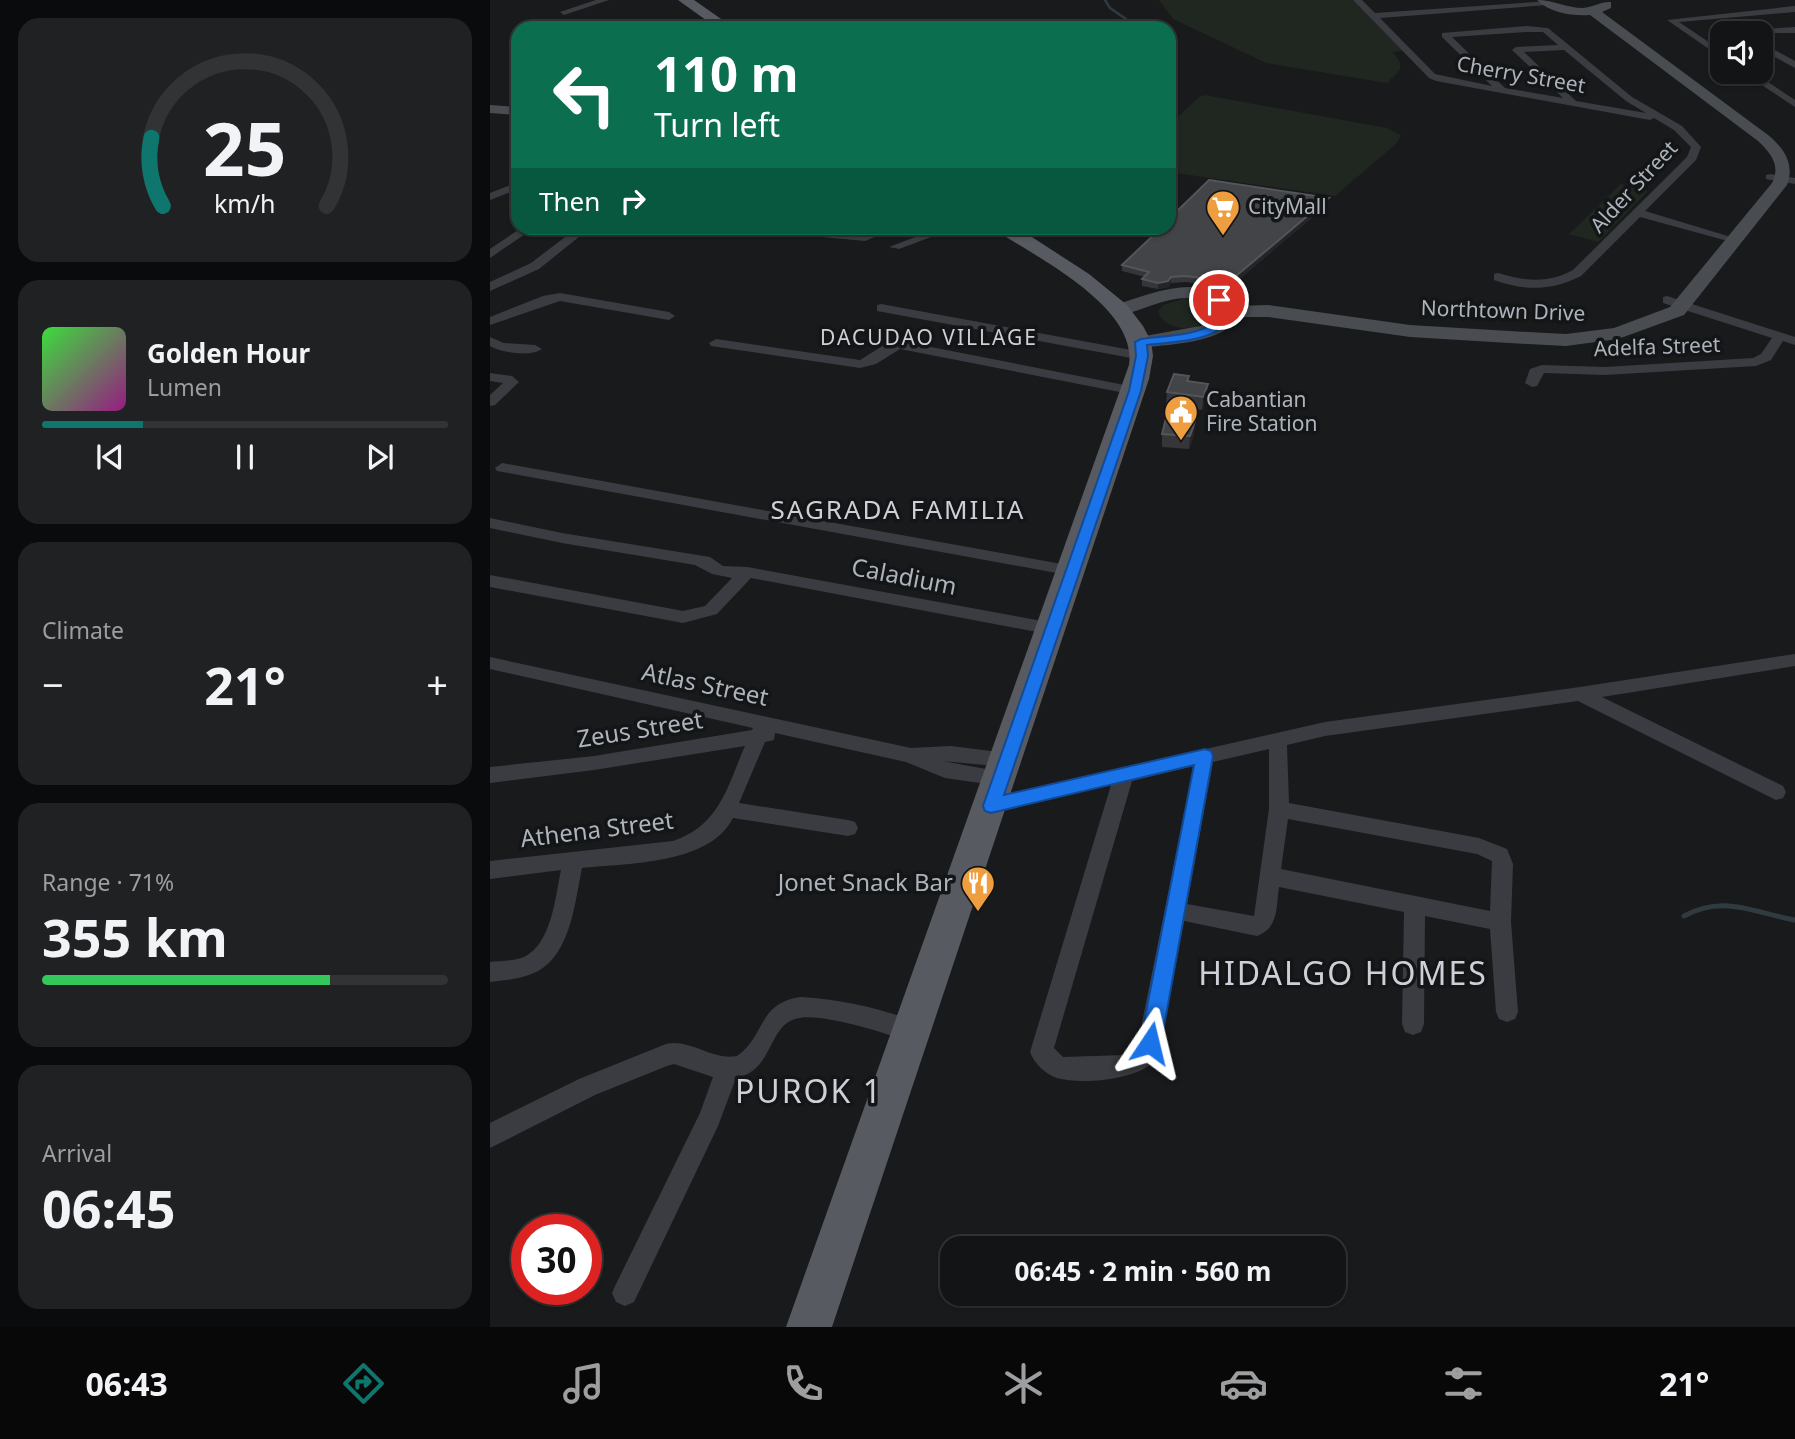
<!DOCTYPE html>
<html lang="en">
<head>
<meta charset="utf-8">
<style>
  body { margin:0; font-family:"Noto Sans",sans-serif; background:#202122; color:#f1f3f6; height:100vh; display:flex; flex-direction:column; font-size:26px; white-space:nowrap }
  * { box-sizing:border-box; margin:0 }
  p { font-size:23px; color:#9d9ea0 }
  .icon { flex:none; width:38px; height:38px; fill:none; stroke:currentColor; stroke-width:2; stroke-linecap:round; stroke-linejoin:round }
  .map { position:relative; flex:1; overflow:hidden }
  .side { display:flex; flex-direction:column; gap:18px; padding:18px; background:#0a0b0c; width:490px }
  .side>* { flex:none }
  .guide { position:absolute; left:21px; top:21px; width:665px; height:214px; border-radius:21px; box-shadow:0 2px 5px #0004,0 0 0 2px #323334; background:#0b6e4f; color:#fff; overflow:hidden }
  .controls { position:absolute; left:1220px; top:21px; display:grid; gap:14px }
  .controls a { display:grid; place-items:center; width:63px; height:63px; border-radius:14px; background:#131415; box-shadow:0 2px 5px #0004,0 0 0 2px #323334; font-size:35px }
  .speed { position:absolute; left:21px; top:1214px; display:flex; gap:14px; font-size:35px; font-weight:700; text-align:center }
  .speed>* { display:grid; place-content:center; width:91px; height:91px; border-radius:50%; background:#131415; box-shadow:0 2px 5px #0004,0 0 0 2px #323334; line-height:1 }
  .speed .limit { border:10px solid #d22; background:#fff; color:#111 }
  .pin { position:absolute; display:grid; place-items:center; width:60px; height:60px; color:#fff; margin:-30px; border:4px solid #fff; border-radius:50%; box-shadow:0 2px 7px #0007 }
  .me { position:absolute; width:77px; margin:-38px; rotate:10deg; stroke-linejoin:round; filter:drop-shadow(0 0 5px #0008) }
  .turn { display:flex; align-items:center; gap:24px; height:147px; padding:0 28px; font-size:32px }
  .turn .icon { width:91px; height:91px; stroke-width:2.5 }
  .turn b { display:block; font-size:49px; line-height:60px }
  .then { display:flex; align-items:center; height:66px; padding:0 28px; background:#0003; gap:14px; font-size:26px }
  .big { font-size:52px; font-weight:700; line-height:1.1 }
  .side .card { flex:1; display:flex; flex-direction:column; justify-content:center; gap:10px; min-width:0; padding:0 24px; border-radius:21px; background:#202122 }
  .side .dial { align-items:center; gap:0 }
  .dial svg { height:182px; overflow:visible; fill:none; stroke:#323334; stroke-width:7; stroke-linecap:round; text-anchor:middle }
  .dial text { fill:#f1f3f6; stroke:none }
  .song { display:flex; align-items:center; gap:21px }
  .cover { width:84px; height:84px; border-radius:10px; background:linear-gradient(135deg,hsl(120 70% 55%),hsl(310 70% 35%)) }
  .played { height:7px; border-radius:4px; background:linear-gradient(90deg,#0f766e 25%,#323334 25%) }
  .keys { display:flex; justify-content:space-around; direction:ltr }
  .heat { display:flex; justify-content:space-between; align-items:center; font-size:38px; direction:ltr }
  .charge { height:10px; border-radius:5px; background:linear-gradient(90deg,#34c759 71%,#323334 0) }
  .trip { position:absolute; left:450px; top:1236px; width:406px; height:70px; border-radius:21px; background:#131415; box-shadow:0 2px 5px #0004,0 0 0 2px #323334; font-weight:700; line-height:70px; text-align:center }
  .dock { display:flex; height:112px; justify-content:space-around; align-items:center; background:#080808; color:#9d9ea0 }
  .dock .icon { width:49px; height:49px }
  .dock .current { color:#0f766e }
  .dock b { font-size:32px; color:#f1f3f6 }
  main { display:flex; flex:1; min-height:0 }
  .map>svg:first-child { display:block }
</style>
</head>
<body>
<main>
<section class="side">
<div class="card dial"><svg viewBox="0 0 100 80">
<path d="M14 69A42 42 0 1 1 86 69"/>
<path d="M14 69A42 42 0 0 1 9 39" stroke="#0f766e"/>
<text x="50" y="56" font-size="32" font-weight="700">25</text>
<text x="50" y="72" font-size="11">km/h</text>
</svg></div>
<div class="card">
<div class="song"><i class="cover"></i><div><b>Golden Hour</b><p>Lumen</p></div></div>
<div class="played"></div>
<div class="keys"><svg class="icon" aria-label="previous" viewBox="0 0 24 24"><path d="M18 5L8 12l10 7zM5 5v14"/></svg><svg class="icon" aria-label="pause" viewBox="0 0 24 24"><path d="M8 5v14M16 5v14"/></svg><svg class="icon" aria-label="next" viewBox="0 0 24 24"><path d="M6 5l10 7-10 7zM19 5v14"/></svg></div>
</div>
<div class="card"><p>Climate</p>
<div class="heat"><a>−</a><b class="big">21°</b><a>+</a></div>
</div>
<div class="card"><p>Range · 71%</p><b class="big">355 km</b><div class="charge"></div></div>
<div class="card"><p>Arrival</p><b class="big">06:45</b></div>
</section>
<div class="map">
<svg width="1305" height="1327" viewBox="0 0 1305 1327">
  <rect width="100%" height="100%" fill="#191a1c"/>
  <!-- green -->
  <g fill="#1f2720">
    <path d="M669,0H863L913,51L903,52L910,62V70L897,83L776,63L683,19Z"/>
    <path d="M715,95L897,128L911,135L907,143L845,196L679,172V125L709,97Z"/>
    <path d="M1131,184L1158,191L1108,242L1079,234Z"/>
    <path d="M696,298L715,302L726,311L725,318C711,331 674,334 668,311L673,305Z"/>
  </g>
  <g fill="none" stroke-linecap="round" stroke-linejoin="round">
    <!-- stream-far1 -->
    <path stroke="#2f3b40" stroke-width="2.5" d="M615,0L620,8L636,19L638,28"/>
    <!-- stream -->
    <path stroke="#2f3b40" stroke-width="5" d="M1194,916C1234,894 1264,913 1305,920"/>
    <!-- street -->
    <g fill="#3b3c41" fill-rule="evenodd">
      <path d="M106,0H119L74,15L70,12Z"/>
      <path d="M863,0H872L885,13L1060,1L1057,5L890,18L945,74L1002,86L952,37V33L1037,26L1058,28L1142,97L1192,126L1211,147L1206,160L1155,211L1251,240L1245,243L1150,217L1091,276C1062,291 1034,291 1004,280V274L1008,273C1035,281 1057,284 1083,270L1197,157L1201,147L1184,130L1164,118L1160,120L946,81L939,78ZM1037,32H1053L1068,45L1026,47L1022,50L1073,98L1015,88L962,37ZM1074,50L1136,101L1156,113L1086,101L1034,52Z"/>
      <path d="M1305,6V12L1189,22L1232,51V58L1177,20Z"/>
      <path d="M1305,27V33H1251L1255,30Z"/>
      <path d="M1270,42L1305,61V68L1270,49Z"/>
      <path d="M1252,72H1263L1305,100V107Z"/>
      <path d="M1280,174L1305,178V184L1276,179V175Z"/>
      <path d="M28,182V189L0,200V193Z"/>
      <path d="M31,228H44L0,258V249Z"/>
      <path d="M87,228H100L49,269L0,291V282L41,263Z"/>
      <path d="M296,228C321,226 349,238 374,234C386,233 393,227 406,228L375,241L332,237Z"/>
      <path d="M449,228H465L409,249L399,247Z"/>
      <path d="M70,293L179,312L185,316L179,320L70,301L0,325V317L53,296Z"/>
      <path d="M1177,296L1305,337V345L1293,341L1281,360L1266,366L1115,375L1054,373L1047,386L1042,387L1035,383L1040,369L1052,365L1115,367L1263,358L1271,354L1282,338L1173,303V297Z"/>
      <path d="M391,304L652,352L659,356L652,360L387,311V305Z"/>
      <path d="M0,337L14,343L45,345L52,349C41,357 12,353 0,346Z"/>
      <path d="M226,339L370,360L394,345L410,341L645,387L652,391L645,395L410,349L386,364L370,368L221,346L219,343Z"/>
      <path d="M0,373L22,376L29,382L5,405L0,406V395L13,383L0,381Z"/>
      <path d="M12,463L583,566L591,571L583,576L7,471L5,468Z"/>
      <path d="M0,518L72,533L220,557L233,566L257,567L563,623L572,629L563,635L261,578L227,614L193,623L0,587V575L193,611L215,606L242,578L222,574L205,565L72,543L0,528Z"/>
      <path d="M1305,654V666L1112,697L1293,786L1296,792L1293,798L1286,800L1088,701L835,736L797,745L799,803L989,838L1017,849L1023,864L1021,922L1028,1012L1025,1019L1017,1022L1009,1019L1006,1012L1000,929L935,916L934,1024L931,1032L923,1035L915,1032L912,1024L914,912L789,887C786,907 789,928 767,936L694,921L671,1043C669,1049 667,1058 662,1063C644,1080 591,1085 567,1078C555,1074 544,1063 540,1052L621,785L501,813L494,811L491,805L494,799L835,722L1090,687ZM779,749V809L764,916L697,904L723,762ZM704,766L647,1047L634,1055L573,1057L564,1048L642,781ZM798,819L987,854L1002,861L1000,911L791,869Z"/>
      <path d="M0,657L421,748L461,746L517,753L524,755L526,760L524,765L517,767L452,761L518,773L521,778L518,783L511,786L455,778L416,762L285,733L284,740L275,742L249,803L358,820L365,822L368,828L365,834L358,836L243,818C219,865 137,863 92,868C85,901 81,953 48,971C33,979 16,980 0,982V962C11,961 24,961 34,957C62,943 65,898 71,870L0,879V861L183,841C230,825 237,787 255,746L104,770L0,783V767L104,756L262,730L263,728L0,669Z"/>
      <path d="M311,997C351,999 393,1009 430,1023L433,1031L430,1039L422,1042C396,1034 329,1011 305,1019C278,1027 283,1071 246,1078L228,1126L144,1302L135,1306L126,1302L122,1293L126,1284L210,1113L223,1077L184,1064L177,1066L105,1095L0,1148V1123L89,1079L176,1044C199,1038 223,1061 247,1056C276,1036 267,1003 311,997Z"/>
    </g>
    <!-- secondary -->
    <g fill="#494c51" fill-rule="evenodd">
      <path d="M1047,0C1063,0 1077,8 1093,8C1103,7 1112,1 1121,2V8L1112,12L1278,135C1294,148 1305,164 1297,185L1194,315L1128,339L1076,346L1038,344L920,337L778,317H746C735,344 677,344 651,348L644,346L641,342L644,338L721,324L727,319V309C699,284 661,308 629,316L620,310L622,306C661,294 712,270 745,306L778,305L920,325L1038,332L1076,334L1124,328L1180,307L1282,183C1291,166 1281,153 1268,141L1100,15C1082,16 1060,13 1047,0Z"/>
      <path d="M0,105L28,107V115L0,113Z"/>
    </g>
    <!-- primary -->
    <g fill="#575a60" fill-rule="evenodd">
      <path d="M188,0H204L244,28H227Z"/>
      <path d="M506,228H528L599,274L637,305L653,326L661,341L663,356L659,379L342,1327H296L639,365C648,308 550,259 508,232Z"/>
    </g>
  </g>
  <!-- wall -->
  <g fill="#36363a">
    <path d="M838,204L740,287L695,282L681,283L678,287L668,289L652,286V279L655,277L632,271V265Z"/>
    <path d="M699,376V381L718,384L717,396L712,410L676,405L677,392Z"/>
    <path d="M705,421L704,434L699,449L672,447V434Z"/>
  </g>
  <!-- shaded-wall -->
  <g fill="#252528">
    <path d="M839,198L838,204L740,287V281Z"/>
    <path d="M681,277V283L678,287L668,289V283Z"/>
    <path d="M718,384L717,396L712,410L713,397Z"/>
    <path d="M705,421L704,434L699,449L700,436Z"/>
  </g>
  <!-- building -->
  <g fill="#434448" stroke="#53555a" stroke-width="2">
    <path d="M719,180L839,198L740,281L695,276L681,277L678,281L668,283L652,279L659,272L632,265L671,228H679V219Z"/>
    <path d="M684,374L699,376L697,381L718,384L713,397L677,392Z"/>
    <path d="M676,418L705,421L700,436L672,434Z"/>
  </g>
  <!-- route -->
  <path fill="#1a73e8" stroke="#114b97" stroke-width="2" d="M725,298H733L743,308L744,316C724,343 688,341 657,345L658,356L651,391L514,795L715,749L721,751L723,756L671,1043L668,1050L660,1053L653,1050L650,1043L704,765L501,813L495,811L493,806L639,391L646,356L645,342L651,339C677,335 714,337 732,316L731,309L724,300Z"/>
  <!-- icons -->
  <defs>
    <g id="supermarket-pin" transform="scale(1.75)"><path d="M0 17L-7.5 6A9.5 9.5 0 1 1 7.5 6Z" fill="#ee9d3f" stroke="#141517"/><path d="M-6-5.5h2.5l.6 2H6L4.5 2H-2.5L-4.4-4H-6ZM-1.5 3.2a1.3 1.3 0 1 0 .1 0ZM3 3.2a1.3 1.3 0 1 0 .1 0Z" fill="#fff"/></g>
    <g id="civic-pin" transform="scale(1.75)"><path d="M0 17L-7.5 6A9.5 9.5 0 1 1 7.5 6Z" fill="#ee9d3f" stroke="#141517"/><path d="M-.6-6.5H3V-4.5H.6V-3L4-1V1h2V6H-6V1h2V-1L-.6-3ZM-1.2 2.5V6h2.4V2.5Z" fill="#fff"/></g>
    <g id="restaurant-pin" transform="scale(1.75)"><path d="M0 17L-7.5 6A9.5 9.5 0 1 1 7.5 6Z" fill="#ee9d3f" stroke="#141517"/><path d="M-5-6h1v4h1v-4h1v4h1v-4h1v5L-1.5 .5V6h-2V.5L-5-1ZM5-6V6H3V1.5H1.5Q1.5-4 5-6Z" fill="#fff"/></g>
  </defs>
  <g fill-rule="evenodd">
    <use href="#supermarket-pin" x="733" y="207"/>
    <use href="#civic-pin" x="691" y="412"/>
    <use href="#restaurant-pin" x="488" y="883"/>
  </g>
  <g text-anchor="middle" stroke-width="7" stroke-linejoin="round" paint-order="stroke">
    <!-- far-street labels -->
    <g font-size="21" fill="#acb3bb" stroke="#141517">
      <text transform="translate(1031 75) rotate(10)" y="7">Cherry Street</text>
      <text transform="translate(1144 187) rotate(-47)" y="7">Alder Street</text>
      <text transform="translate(1013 311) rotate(2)" y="7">Northtown Drive</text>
      <text transform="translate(1167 347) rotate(-2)" y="7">Adelfa Street</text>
    </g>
    <!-- far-poi labels -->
    <g font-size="21" fill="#acb3bb" stroke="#141517" text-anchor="start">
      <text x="758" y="214">CityMall</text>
      <text x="716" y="407">Cabantian<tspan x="716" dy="24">Fire Station</tspan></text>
    </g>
    <!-- far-neighbourhood labels -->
    <g font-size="21" letter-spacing="2" fill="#cdd1d7" stroke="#141517">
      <text x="439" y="345">DACUDAO VILLAGE</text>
    </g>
    <!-- street labels -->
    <g font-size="24" fill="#acb3bb" stroke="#141517">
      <text transform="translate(414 577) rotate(11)" y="8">Caladium</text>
      <text transform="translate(215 685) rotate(12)" y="8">Atlas Street</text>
      <text transform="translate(150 730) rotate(-9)" y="8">Zeus Street</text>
      <text transform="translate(107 830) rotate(-7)" y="8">Athena Street</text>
    </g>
    <!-- poi labels -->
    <g font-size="24" fill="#acb3bb" stroke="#141517" text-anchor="end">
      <text x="463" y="891">Jonet Snack Bar</text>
    </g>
    <!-- neighbourhood labels -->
    <g font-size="26" letter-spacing="2" fill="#cdd1d7" stroke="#141517">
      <text x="408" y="519">SAGRADA FAMILIA</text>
    </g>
    <!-- near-neighbourhood labels -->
    <g font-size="32" letter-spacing="2" fill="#cdd1d7" stroke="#141517">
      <text x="853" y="985">HIDALGO HOMES</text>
      <text x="319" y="1103">PUROK 1</text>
    </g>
  </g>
</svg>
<div class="controls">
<a><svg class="icon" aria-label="sound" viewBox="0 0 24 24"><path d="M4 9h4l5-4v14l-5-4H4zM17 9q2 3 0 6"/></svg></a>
</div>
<div class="speed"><div class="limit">30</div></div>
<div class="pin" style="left:729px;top:300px;background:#d93025"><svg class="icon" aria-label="arrive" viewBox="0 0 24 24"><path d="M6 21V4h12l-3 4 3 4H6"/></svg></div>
<svg class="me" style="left:660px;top:1043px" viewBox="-20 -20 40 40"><path d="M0-17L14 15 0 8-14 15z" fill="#1a73e8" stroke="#fff" stroke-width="4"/></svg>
<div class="trip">06:45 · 2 min · 560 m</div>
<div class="guide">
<div class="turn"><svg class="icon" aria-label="left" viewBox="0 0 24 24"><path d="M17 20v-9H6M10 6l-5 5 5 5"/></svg><div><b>110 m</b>Turn left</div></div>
<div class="then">Then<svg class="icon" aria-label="right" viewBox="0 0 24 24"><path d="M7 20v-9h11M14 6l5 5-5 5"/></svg></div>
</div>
</div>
</main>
<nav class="dock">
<b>06:43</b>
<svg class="icon current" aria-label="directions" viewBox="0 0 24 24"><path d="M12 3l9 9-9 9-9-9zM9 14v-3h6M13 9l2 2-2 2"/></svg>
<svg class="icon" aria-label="music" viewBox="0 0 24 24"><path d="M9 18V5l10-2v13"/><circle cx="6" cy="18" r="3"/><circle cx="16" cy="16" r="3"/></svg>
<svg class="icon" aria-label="phone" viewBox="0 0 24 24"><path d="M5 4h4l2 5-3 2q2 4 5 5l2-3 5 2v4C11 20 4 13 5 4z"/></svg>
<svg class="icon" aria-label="climate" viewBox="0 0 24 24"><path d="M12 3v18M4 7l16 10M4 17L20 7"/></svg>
<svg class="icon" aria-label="car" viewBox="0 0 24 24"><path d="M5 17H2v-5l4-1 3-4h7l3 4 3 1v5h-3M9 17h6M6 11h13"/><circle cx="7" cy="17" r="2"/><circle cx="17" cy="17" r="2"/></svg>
<svg class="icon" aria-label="filters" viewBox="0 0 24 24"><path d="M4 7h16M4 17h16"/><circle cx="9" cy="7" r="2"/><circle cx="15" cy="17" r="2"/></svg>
<b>21°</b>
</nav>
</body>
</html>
